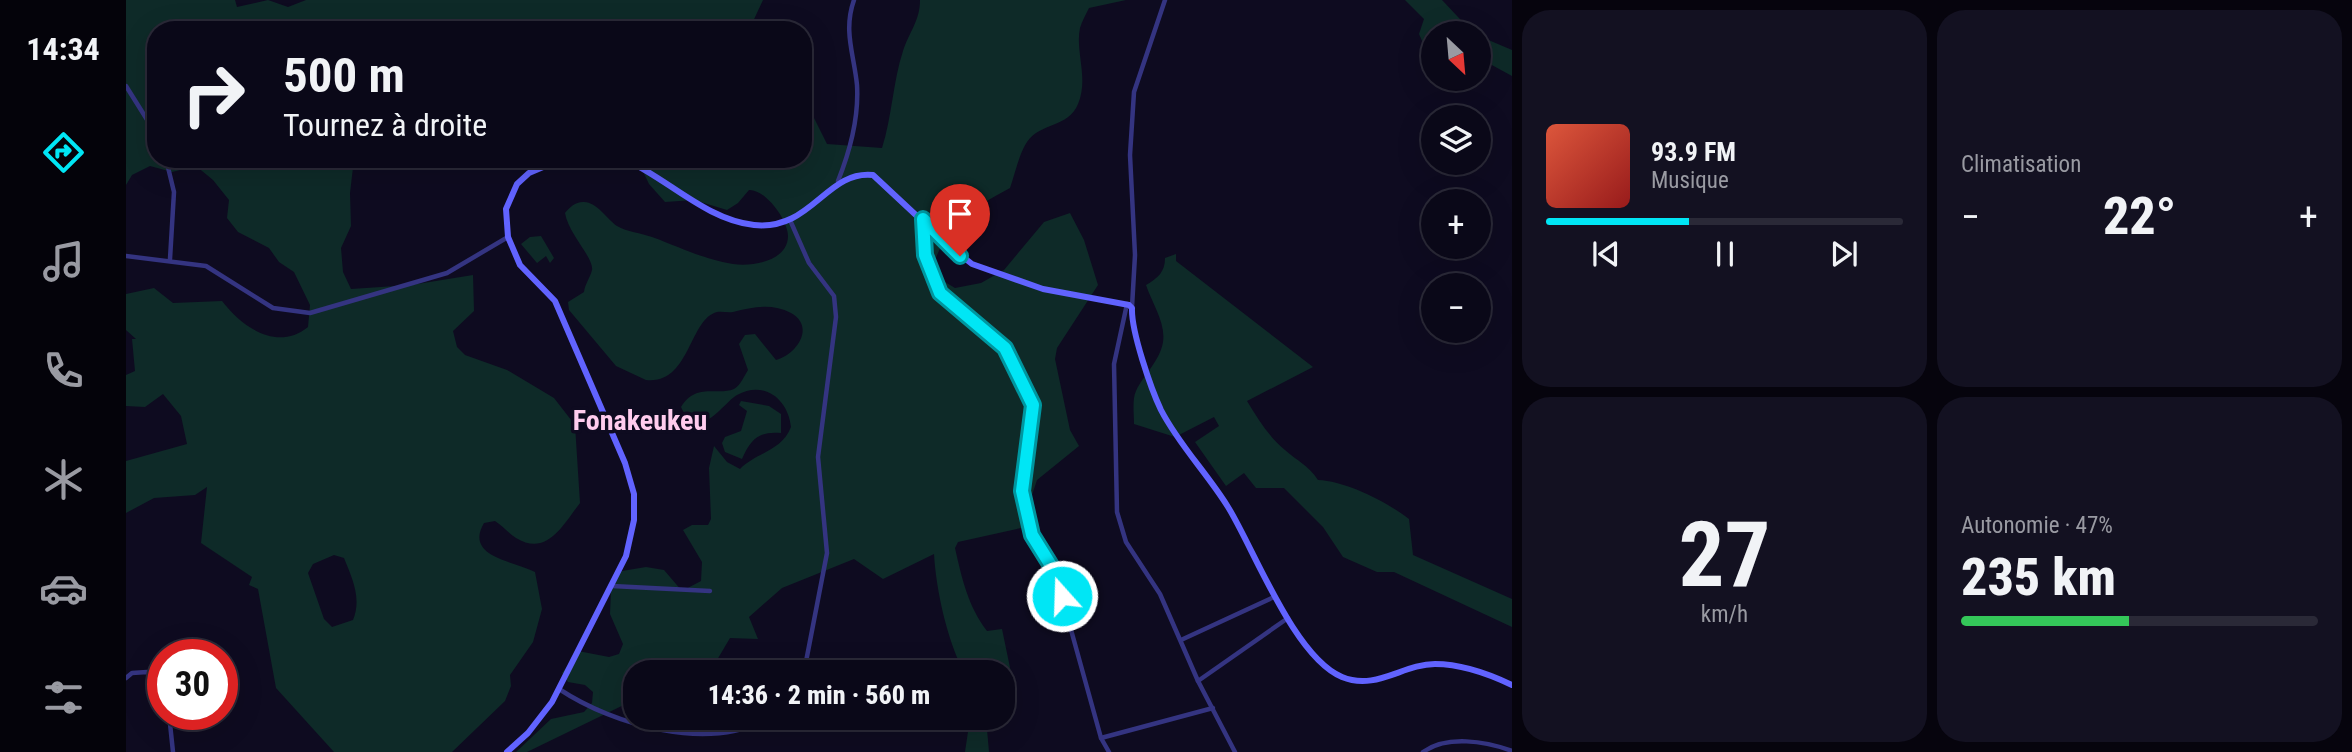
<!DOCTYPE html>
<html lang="fr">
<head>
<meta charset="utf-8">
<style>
  body { margin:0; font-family:"Roboto Condensed",sans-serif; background:#131121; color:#f1f3f6; height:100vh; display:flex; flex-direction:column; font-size:26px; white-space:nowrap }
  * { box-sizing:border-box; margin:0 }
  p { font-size:23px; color:#999aa2 }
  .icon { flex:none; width:38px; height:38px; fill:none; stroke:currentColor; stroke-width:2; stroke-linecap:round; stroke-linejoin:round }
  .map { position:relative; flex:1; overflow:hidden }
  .drawer { display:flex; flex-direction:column; gap:10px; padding:10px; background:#06040d; width:840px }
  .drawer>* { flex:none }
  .top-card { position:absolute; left:21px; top:21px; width:665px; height:147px; border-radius:28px; box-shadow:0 7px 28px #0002,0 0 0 2px #2a2937; background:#0a0818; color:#f1f3f6; overflow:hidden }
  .needle { width:46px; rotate:154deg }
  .controls { position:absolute; left:1295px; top:21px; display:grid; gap:14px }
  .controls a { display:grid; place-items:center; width:70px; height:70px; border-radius:50%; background:#0a0818; box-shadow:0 7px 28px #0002,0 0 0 2px #2a2937; font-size:35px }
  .speed { position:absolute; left:21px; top:639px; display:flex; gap:14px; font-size:35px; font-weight:700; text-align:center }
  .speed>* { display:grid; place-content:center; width:91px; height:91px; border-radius:50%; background:#0a0818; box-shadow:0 7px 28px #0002,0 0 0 2px #2a2937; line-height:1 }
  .speed .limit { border:10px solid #d22; background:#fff; color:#111 }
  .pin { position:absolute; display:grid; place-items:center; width:60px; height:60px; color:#fff; margin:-72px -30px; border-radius:50% 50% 50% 0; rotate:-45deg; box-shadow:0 0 7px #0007 }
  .pin .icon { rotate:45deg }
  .me { position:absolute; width:77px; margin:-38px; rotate:340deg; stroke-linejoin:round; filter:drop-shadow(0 0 5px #0008) }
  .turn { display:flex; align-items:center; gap:24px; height:147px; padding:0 21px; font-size:32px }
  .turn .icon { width:91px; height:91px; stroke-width:2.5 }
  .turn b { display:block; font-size:49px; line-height:60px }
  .big { font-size:52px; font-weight:800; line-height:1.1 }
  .drawer .tile { flex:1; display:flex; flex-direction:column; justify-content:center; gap:10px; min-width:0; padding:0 24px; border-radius:28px; background:#131121 }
  .drawer .dial { align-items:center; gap:0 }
  .dial b { font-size:91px; line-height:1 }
  .song { display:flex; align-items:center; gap:21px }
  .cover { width:84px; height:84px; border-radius:10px; background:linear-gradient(135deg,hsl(10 70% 55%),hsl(0 70% 35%)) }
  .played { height:7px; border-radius:4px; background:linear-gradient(90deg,#00e6f5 40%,#2a2937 40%) }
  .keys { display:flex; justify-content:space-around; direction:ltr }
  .heat { display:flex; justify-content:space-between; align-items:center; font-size:38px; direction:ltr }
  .charge { height:10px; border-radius:5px; background:linear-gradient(90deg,#34c759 47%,#2a2937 0) }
  .drawer .tiles { flex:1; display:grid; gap:10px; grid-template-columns:repeat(2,1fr) }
  .trip { position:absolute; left:497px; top:660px; width:392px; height:70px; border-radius:28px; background:#0a0818; box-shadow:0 7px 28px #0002,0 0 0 2px #2a2937; font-weight:800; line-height:70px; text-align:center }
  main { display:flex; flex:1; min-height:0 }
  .tab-bar { display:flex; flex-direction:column; width:126px; justify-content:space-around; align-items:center; background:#04030a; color:#999aa2 }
  .tab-bar .icon { width:49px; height:49px }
  .tab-bar .active { color:#00e6f5 }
  .tab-bar b { font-size:32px; color:#f1f3f6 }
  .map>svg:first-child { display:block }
</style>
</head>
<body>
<main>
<nav class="tab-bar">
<b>14:34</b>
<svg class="icon active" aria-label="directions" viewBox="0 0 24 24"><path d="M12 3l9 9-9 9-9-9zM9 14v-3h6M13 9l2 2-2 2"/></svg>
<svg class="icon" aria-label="music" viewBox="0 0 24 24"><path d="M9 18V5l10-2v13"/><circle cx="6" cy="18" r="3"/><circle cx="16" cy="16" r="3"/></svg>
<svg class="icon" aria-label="phone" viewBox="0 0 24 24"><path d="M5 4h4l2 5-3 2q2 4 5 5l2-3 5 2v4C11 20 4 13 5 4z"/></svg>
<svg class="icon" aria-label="climate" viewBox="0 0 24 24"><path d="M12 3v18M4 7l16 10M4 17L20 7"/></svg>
<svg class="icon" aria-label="car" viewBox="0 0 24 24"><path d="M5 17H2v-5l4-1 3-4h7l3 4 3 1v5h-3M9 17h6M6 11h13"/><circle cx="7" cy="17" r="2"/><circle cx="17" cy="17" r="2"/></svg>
<svg class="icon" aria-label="filters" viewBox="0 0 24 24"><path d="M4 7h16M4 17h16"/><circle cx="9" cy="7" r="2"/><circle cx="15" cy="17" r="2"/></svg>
</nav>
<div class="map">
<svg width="1386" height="752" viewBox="0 0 1386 752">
  <rect width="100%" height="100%" fill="#0e0b20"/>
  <!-- green -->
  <g fill="#0e2a28" fill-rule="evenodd">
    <path d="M0,0H109L111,7L142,0L162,7L180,0H637L623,30H30V159H228L224,193L225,226L215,248L217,272L225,289L285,285L347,275L348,311L327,331L331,347L339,355L381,370L428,398L449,425L454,503C437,525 421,557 390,538C382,533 377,526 369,521L358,523C338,557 388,561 409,572L416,609L407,642L384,675L385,686L379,701L326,752H208L150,688L132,589L123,585L126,577L75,543L81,487L69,495L28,498L0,513V461L61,444L55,416L37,394L19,407L0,406V375L9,371L6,339H10L0,330V294L28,288L47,303L96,301C116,327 151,352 182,327L184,305L168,272L153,262L143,248L112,232L101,218L103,200L87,180L70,166L46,172L24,166L6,175L0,185ZM208,555L218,558C226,578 236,598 227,620L206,627L198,619L182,573L187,564Z"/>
    <path d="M794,0H1000L963,8C960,14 956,21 954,28C949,52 963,78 952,104C942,128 915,122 901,142C893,154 889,174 884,188C841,211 820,226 804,273L829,288L855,283L878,270L918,222L944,213L958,240L972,285L931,348L929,359L944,430L953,446L911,480L895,528L832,542L829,548C836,579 842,606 861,631L876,629L887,682L877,690V672H838C821,640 810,589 808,554L757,579L728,559L656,588L623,617L632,639L604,638L591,660L577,672H509V708L508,700L401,752H390L425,719L458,712L466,703L467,692L459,685L442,682L436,673L452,651L483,657L493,654L497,644L484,614L485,590L488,579L496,571L520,567L538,570L556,591L575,581L576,562L557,530L566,525H582L585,519L583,468L588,446L601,462L614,469C631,452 656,451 665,427C662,399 638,380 611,395C597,403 572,445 555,407C570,382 592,396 608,389C615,385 618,376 622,370L613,344L619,335L629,334L650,360C670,355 690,327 665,313C646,303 627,307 607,312C602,313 596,311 591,312C563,319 564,385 520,380L490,366L443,310L442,302L458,292C459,284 464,278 466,270C468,258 442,233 439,213C444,207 449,202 457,202C470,201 481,219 491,226C501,232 515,233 526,237C556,248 574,258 607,264C626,267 662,261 662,236C662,220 639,189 623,190L612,203L601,210L568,200L539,202L523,184L511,159H677V96L701,144L756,148C766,117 767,81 777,51C783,32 794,21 794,0Z"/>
    <path d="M1279,0H1316L1347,33H1324L1320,29L1297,43L1293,34L1298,19Z"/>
    <path d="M1353,36L1386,50V76L1353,58Z"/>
    <path d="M415,236L428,258L424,263L420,256L411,263L395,244L404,237Z"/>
    <path d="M1050,254V261L1187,367L1121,401C1132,419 1142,436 1159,450C1171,461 1182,465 1192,480C1220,481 1261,502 1283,519L1287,555L1386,599V627L1268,572H1251L1217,557L1197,527L1158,488H1130L1118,473L1100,486L1069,442L1093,426L1088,417L1049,437L1008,424C1008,414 1006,399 1010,391C1018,374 1034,361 1037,342C1040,323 1026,303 1020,285C1032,278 1039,272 1039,258Z"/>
    <path d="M615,401L643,406L655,414V433C633,431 625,439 616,459L599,452L596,443L599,437L615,431L621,411L613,405Z"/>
    <path d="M844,718H860L863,752H839Z"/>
  </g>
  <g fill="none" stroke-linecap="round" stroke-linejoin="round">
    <!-- street -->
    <g stroke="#343481" stroke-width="4.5">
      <path d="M0,86L30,134"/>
      <path d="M40,159L48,192L44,259"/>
      <path d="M712,181C724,151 733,118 731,85C728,54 717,31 728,0"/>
      <path d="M664,220L683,263L708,296L710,317L692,457L701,553L678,672"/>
      <path d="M797,220L799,255L814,293L879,348L907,405L896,491L906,535L929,572L975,738L983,752"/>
      <path d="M0,256L80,266L147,308L184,313L321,273L382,237"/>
      <path d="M1001,304L988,364L991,512L1000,542L1034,594L1072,681L1109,752"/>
      <path d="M1006,307L1009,255L1004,155L1008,92L1039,0"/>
      <path d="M486,586L584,591"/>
      <path d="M1055,640L1148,597"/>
      <path d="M0,678L6,673L21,672L37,685"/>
      <path d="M1072,681L1162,618"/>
      <path d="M433,689C489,726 583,752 643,718"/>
      <path d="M43,714L47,752"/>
      <path d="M975,738L1087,708"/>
      <path d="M1297,752C1321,735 1359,741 1386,751"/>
    </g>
    <!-- secondary -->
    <g stroke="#6163ff" stroke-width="6">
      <path d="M498,159C541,178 580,220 628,225C686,231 700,170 747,175L822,245L846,264L917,289L1003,305L1006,308C1005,331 1025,389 1035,410C1053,445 1081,473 1102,507C1128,549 1168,657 1216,677C1250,691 1277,664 1309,664C1335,664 1363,674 1386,685"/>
      <path d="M381,752L402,733L426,702L500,556L508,520V494L499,463L429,301L394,265L382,237L380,209L391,184L403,173L436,159"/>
    </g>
  </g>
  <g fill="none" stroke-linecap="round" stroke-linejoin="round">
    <!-- route casing -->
    <g stroke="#00969f" stroke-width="18">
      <path id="route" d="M834,256L797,219L799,255L814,293L879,348L907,405L896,491L906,535L929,572L936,596"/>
    </g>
    <!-- route -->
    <use href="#route" stroke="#00e6f5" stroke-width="12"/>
  </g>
  <g text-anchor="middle" stroke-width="7" stroke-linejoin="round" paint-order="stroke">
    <!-- quarter labels -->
    <g font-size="28" font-weight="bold" fill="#fce" stroke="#0e0b20">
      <text x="514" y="430">Fonakeukeu</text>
    </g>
  </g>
</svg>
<div class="controls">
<a><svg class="needle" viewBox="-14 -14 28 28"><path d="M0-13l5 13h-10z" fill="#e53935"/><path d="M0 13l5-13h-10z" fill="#999aa2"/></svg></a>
<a><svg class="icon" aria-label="layers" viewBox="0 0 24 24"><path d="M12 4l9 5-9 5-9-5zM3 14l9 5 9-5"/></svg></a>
<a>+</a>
<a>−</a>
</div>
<div class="speed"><div class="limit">30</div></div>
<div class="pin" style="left:834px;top:256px;background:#d93025"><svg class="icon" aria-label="arrive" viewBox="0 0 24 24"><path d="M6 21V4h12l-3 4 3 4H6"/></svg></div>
<svg class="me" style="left:936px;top:596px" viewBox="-20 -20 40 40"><circle r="17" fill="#00e6f5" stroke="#fff" stroke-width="3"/><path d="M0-11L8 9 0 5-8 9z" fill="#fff"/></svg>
<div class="trip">14:36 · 2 min · 560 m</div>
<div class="top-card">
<div class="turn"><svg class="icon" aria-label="right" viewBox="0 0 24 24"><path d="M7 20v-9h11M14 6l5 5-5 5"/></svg><div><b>500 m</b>Tournez à droite</div></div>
</div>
</div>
<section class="drawer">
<div class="tiles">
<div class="tile">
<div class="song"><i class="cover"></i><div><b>93.9 FM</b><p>Musique</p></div></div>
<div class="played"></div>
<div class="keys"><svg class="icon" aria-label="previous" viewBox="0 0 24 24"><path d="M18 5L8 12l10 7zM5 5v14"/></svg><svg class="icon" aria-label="pause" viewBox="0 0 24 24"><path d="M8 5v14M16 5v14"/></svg><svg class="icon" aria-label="next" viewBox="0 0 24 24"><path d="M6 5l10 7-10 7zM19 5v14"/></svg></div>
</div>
<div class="tile"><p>Climatisation</p>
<div class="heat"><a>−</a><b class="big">22°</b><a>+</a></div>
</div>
<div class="tile dial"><b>27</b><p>km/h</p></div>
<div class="tile"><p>Autonomie · 47%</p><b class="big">235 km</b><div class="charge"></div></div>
</div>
</section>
</main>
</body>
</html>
